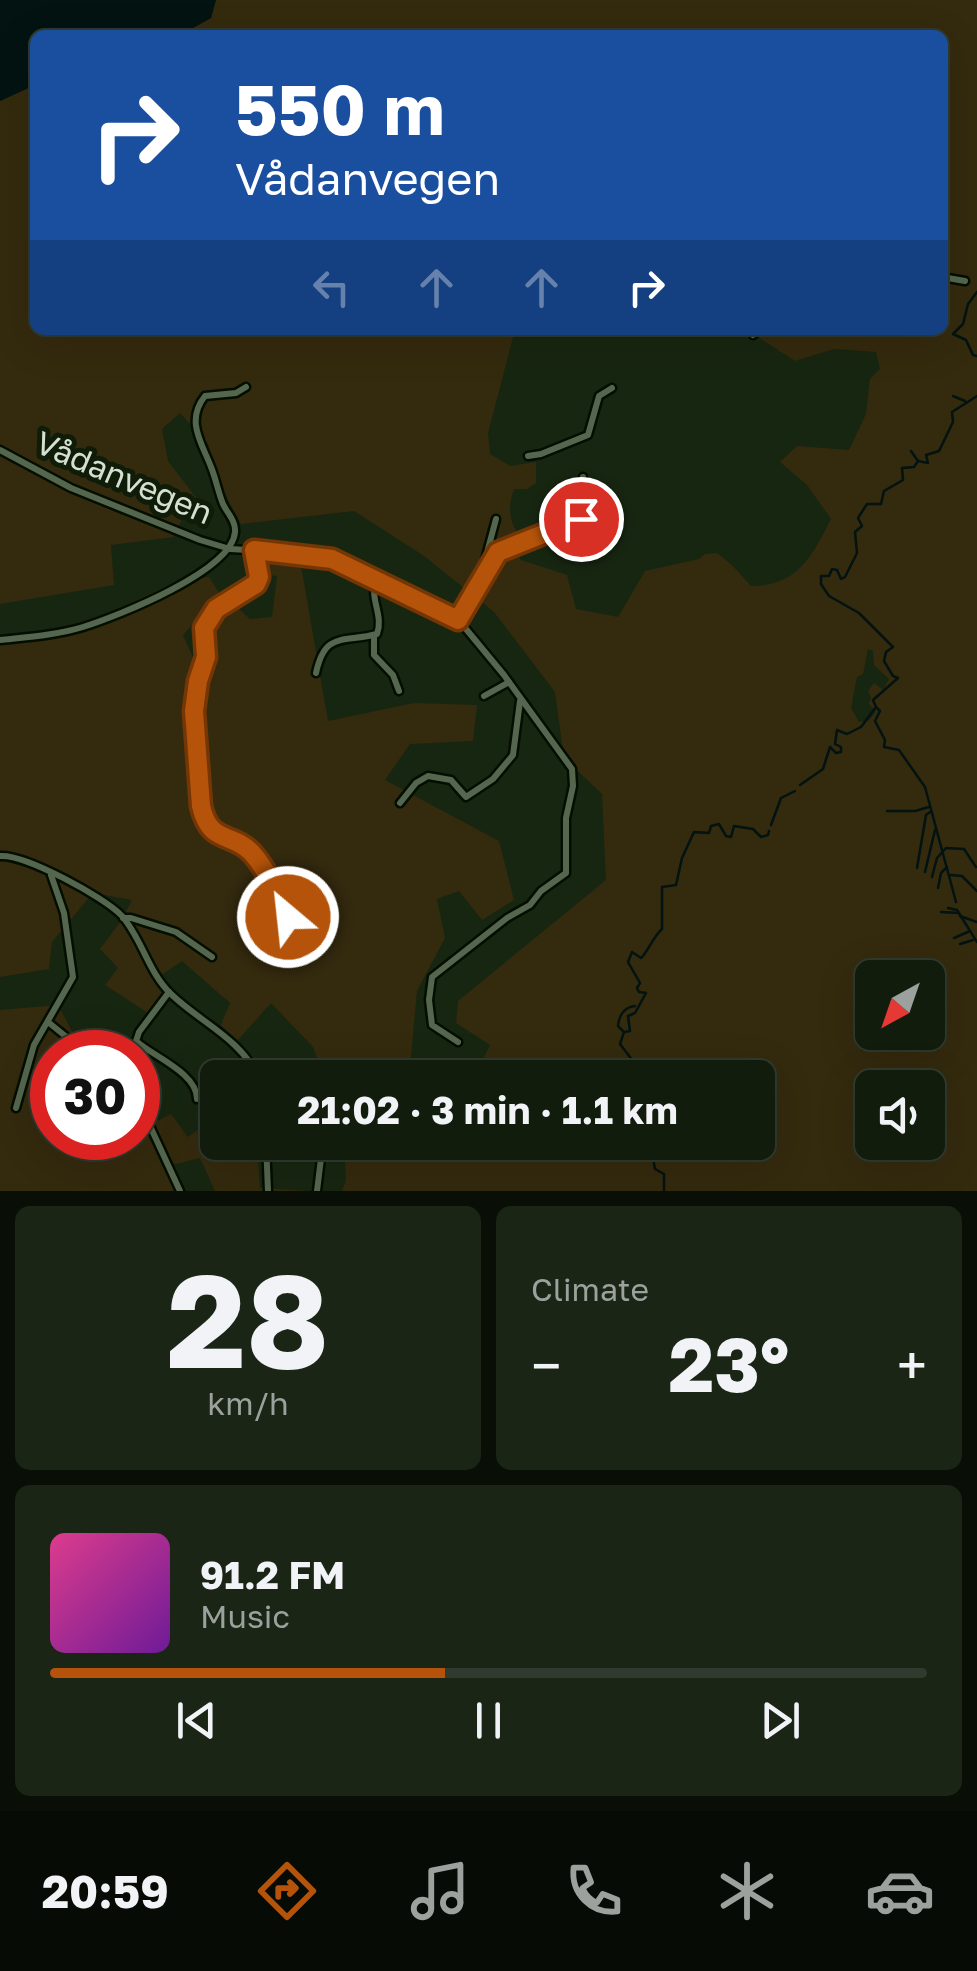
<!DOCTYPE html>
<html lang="en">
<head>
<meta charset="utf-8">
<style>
  body { margin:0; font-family:"Golos Text",sans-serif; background:#1a2516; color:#f1f3f6; height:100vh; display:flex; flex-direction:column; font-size:38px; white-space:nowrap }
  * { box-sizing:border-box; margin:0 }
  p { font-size:32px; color:#9ca19d }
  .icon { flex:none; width:55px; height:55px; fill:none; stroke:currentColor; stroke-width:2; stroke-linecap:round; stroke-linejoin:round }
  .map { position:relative; height:1191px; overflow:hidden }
  .drawer { display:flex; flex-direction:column; gap:15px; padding:15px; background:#090f07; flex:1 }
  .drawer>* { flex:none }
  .top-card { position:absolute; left:30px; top:30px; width:918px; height:305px; border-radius:15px; box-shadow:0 10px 40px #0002,0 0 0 2px #303a2e; background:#1a4fa0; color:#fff; overflow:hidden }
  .needle { width:65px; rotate:220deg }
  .controls { position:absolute; left:855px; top:960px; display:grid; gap:20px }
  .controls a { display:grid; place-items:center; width:90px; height:90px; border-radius:15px; background:#111c0d; box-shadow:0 10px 40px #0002,0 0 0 2px #303a2e; font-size:50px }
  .speed { position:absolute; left:30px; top:1030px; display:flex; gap:20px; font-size:50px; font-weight:700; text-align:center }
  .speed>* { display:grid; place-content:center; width:130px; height:130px; border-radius:50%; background:#111c0d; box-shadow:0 10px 40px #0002,0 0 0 2px #303a2e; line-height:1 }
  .speed .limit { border:15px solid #d22; background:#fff; color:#111 }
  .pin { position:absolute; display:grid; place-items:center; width:85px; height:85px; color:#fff; margin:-42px; border:5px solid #fff; border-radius:50%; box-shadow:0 2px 10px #0007 }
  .me { position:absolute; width:110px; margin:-55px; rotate:332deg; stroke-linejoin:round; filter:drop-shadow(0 0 8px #0008) }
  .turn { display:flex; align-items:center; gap:35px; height:210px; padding:0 40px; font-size:45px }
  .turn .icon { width:130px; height:130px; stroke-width:2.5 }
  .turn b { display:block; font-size:70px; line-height:85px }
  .lanes { display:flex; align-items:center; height:95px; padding:0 40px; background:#0003; justify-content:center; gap:50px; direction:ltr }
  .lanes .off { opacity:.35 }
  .big { font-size:75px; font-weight:700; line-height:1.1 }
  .drawer .card { flex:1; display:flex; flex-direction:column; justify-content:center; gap:15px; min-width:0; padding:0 35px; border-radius:15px; background:#1a2516 }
  .drawer .dial { align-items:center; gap:0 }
  .dial b { font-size:130px; line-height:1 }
  .song { display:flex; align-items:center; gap:30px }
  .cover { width:120px; height:120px; border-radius:15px; background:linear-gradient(135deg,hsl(330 70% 55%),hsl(280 70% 35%)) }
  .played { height:10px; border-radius:5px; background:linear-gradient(90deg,#b45309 45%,#303a2e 45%) }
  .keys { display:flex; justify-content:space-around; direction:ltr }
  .heat { display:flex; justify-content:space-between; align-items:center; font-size:55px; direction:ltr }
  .drawer .tiles { flex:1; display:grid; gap:15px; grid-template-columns:1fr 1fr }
  .card:last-child { grid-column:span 2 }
  .trip { position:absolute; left:200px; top:1060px; width:575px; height:100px; border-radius:15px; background:#111c0d; box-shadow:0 10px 40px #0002,0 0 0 2px #303a2e; font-weight:700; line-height:100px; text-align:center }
  .dock { display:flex; height:160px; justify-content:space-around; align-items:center; background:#070b05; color:#9ca19d }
  .dock .icon { width:70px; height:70px }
  .dock .active { color:#b45309 }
  .dock b { font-size:45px; color:#f1f3f6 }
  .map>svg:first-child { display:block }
</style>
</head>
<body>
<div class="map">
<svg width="977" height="1191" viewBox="0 0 977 1191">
  <rect width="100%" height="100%" fill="#172611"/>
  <!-- green -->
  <g fill="#342a0e" fill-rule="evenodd">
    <path d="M216,0H977V1191H342L346,1180L344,1143L758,1142V1078L324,1077L313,1047L271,1003L237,1041L221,1025L230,1003L182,961L157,978L164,994L148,1013L105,985L118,968L100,949L121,921L132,900L93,893L52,942L49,969L0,977V636L60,628L109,613L173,583L209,577L220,594L183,635L199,671L211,661L205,630L228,599L250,619L272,617L277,576L259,574L258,553L299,554L328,721L414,703L477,705L473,741L410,744L385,780L499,841L514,900L482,920L459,891L437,899L445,938L417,991L410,1067L477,1071L490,1045L456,1023L458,1001L606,880L602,794L564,758L555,692L494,612L424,556L354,511L241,524L217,479L208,444L180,413L162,429L168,461L207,512L182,519L174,537L111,545L114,585L0,604V101L35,85V330H515L488,433L490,454L510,466L536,462V483L527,489H514C507,509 509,523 522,539L514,549L521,560L567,575L576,609L618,617L645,571L699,559L705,554L717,553L732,565L751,586C798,586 812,556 831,519L807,485L780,462L797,446L849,450L866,414L870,379L880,369L876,352L834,349L795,361L747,330H942V35H192L191,29L211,18ZM868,649L873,651L874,665L889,679L883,690L874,683L868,691L871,697L869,704L876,712L868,721L859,722L851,708L857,677L863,674ZM872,978H928V1032H872ZM872,1088H928V1142H872Z"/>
    <path d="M58,1005L83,1052H52V1138H138V1131L171,1114L188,1137L217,1115L218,1142L304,1143L312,1159L258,1160L260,1188L307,1191H215L200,1158L168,1166L177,1191H0V1010Z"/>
  </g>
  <!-- water -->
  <path fill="#021311" d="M0,0H216L211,18L191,29L192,35H35V85L0,101Z"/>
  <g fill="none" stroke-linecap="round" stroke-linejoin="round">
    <!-- stream -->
    <g stroke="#021311" stroke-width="2.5">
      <path d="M977,292L968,304L963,324L953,334L966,340L973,355L977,356"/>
      <path d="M953,396L965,401"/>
      <path d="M911,451L918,461"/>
      <path d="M876,707L880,711L875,721L885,740L884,747L899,750L925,787L956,902"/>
      <path d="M800,785L823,769L830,747L836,753L841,752V747L835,744L837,730L847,734L861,727L876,707L873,700L898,678L893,676L884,661L886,652L893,647L859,613L829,596L821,584V576H829L832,569L837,570L841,579L845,577L857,553L855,532L862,526L858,518L867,504H881L884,491L903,480L902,468L914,467L918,461L928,463L926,455L939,451L953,422L952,412L977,396"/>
      <path d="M887,811H915L929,807"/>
      <path d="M771,825L781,798L795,791"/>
      <path d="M917,868L926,815L930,812"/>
      <path d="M925,872L935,830"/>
      <path d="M951,875L962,876L977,891"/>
      <path d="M932,877L937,858L946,848L964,849L976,867"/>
      <path d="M938,888L941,873L947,867"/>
      <path d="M948,908L957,910L977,942"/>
      <path d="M941,912L959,913"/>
      <path d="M960,916L977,922"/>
      <path d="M954,938L970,931"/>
      <path d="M960,944L973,940"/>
      <path d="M623,1031L618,1026C619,1016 624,1007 635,1006"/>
      <path d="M639,1078L633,1061L620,1044L624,1032L630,1031L628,1016L635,1013L646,993L639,992L637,988L640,983L628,962L632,952L641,958C647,953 653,937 662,929V887L676,885L682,858L694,832L709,833L711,826L719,824L726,836L731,837L734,826L753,829L761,837L768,835L769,831"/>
      <path d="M653,1142L649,1152L653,1158L655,1169L664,1174V1191"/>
    </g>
    <!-- minor casing -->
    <g stroke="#030e00" stroke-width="11">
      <g id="minor">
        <path d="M942,277L965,281"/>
        <path d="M753,335L759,330"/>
        <path d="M0,450L71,488L200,540L230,549L313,554L332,559L461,623L504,675L572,769L573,786L566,818V873L541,891L530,905L507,918L432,977L429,1000L432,1025L458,1042"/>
        <path d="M528,456L541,454L588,435L599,396L612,388"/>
        <path d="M255,550L259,577L256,584L216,609L204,629L206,657L198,681L195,711L201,807C210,845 229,831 251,852C272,873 277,905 295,928"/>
        <path d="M481,575L496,519"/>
        <path d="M458,621L499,552L581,519L583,477"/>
        <path d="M374,635V655L393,675L399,691"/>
        <path d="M0,640C28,637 57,635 83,627C118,616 232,571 235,532C236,521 227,513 223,504C218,492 216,479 211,467C202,443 185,421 205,396L236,393L246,387"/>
        <path d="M316,673C325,631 343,643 377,634C384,615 369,599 376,580"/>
        <path d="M484,696L509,682"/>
        <path d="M400,803L416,783L428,776L451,780L466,797L493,779L513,755L520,701"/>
        <path d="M0,856C25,854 104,897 122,916C142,939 148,972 171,994C201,1023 240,1038 259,1078"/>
        <path d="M123,918H131L176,932L212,957"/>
        <path d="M169,992L139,1032L136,1041C154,1057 197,1073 197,1099"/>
        <path d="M48,1022L85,1052"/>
        <path d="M138,1100L180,1191"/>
        <path d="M16,1108L34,1045L73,977L64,913L51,875"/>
        <path d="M266,1142L268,1191"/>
        <path d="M317,1191L323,1142"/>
      </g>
    </g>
    <!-- minor -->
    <use href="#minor" stroke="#55664e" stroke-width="6"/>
  </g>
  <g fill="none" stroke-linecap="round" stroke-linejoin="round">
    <!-- route casing -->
    <g stroke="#753606" stroke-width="25">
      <path id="route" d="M288,917C278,896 268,871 252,853C231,831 210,845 201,806L194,711L198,681L206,657L204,628L216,609L256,584L259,577L254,550L332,559L458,620L498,552L581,519"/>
    </g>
    <!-- route -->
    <use href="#route" stroke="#b45309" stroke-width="18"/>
  </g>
  <g text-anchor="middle" stroke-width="10" stroke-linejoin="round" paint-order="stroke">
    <!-- street labels -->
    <g font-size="32" fill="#d6e0d2" stroke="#0e1c08">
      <text transform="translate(124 478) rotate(23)" y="11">Vådanvegen</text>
    </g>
  </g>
</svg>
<div class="controls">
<a><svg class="needle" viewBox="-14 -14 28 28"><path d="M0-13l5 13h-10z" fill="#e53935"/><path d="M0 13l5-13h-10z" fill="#9ca19d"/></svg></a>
<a><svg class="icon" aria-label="sound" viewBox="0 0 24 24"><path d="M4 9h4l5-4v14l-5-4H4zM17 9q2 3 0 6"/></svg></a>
</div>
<div class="speed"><div class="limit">30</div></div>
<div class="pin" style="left:581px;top:519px;background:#d93025"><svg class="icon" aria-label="arrive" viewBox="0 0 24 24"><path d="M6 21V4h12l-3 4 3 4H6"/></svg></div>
<svg class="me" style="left:288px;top:917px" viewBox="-20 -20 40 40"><circle r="17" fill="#b45309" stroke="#fff" stroke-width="3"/><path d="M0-11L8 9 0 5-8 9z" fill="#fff"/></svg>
<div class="trip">21:02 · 3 min · 1.1 km</div>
<div class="top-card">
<div class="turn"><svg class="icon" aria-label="right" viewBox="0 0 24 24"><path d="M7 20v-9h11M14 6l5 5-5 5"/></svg><div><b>550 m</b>Vådanvegen</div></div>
<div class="lanes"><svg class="icon off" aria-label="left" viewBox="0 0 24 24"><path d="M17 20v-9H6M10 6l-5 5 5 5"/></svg><svg class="icon off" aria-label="ahead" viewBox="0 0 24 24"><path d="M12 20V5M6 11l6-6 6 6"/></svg><svg class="icon off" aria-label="ahead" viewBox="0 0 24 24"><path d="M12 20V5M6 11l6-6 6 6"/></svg><svg class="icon" aria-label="right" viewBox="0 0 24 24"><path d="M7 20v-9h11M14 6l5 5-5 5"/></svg></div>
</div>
</div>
<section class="drawer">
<div class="tiles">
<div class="card dial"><b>28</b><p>km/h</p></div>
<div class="card"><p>Climate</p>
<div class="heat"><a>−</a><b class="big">23°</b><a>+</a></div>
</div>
<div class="card">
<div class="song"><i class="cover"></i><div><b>91.2 FM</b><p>Music</p></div></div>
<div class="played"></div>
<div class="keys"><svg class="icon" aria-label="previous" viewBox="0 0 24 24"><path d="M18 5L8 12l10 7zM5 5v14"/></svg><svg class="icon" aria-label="pause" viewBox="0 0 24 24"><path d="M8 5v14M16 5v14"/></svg><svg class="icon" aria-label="next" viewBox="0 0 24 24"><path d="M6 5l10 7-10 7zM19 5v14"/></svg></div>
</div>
</div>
</section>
<nav class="dock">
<b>20:59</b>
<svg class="icon active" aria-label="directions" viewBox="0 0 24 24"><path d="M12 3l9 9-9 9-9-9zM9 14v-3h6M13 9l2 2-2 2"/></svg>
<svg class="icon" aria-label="music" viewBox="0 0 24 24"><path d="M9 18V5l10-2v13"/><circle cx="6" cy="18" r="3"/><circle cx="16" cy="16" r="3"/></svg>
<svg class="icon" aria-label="phone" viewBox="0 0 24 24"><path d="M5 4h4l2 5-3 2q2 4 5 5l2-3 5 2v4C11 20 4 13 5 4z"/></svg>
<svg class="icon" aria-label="climate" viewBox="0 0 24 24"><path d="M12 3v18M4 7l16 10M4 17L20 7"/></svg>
<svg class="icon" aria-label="car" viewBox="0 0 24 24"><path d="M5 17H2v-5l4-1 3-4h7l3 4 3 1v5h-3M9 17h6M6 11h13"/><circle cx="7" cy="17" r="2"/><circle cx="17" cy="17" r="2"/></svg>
</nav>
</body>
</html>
